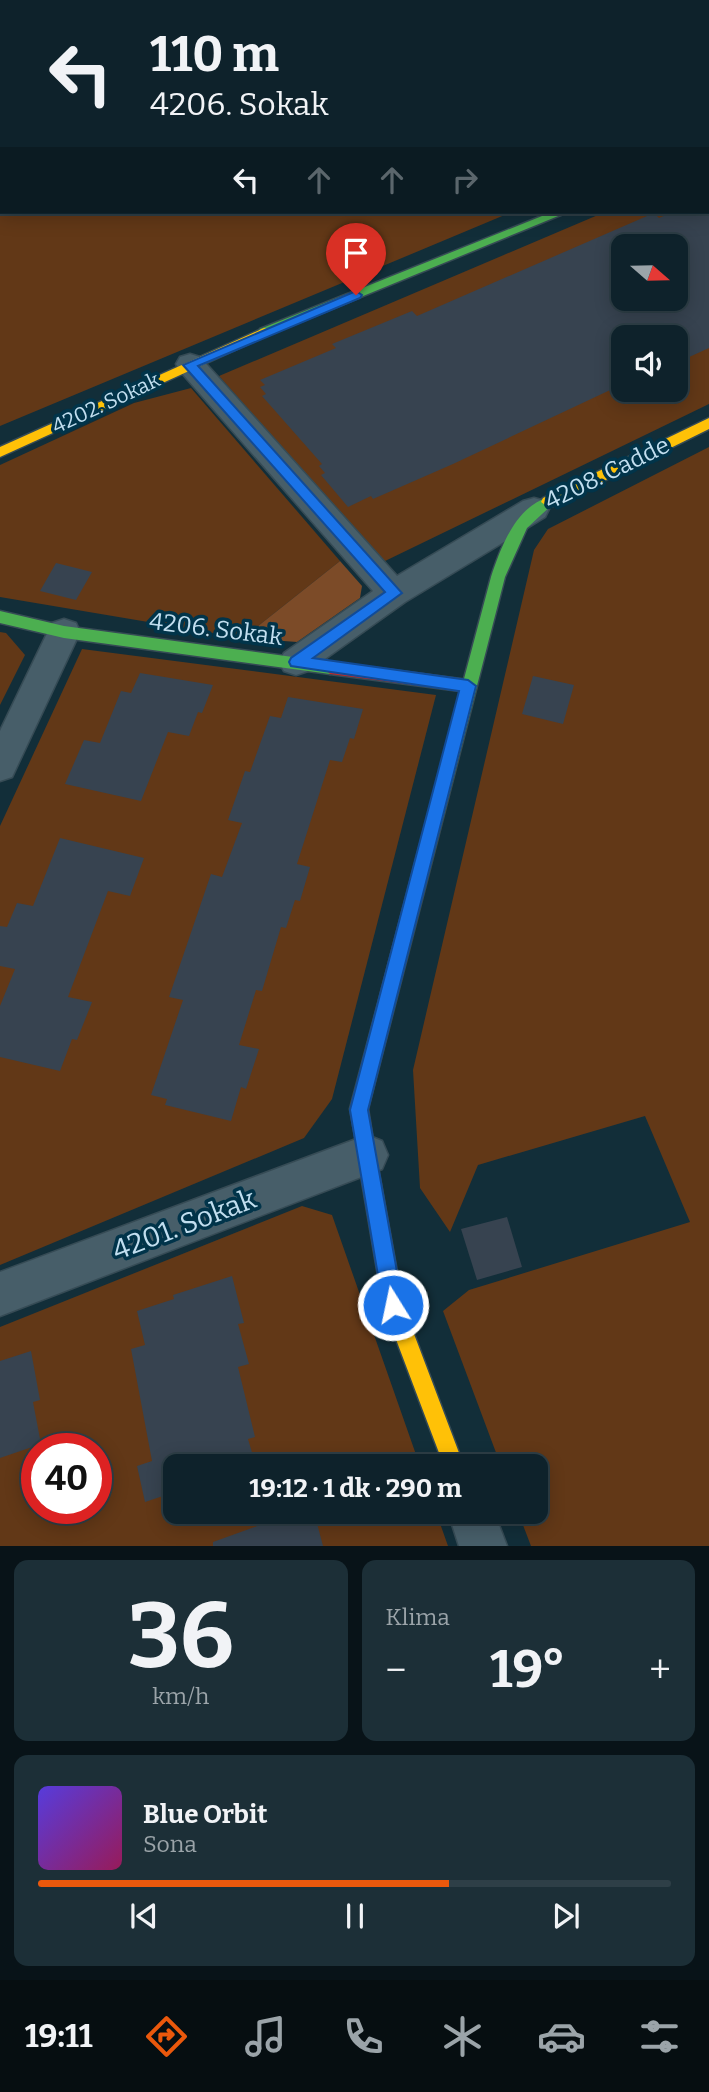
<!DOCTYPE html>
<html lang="tr">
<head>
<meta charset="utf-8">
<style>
  body { margin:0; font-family:Bitter,serif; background:#1c2f37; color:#f1f3f6; height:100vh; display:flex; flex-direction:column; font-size:26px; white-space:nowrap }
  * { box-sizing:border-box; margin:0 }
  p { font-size:23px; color:#9ba4a9 }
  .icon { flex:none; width:38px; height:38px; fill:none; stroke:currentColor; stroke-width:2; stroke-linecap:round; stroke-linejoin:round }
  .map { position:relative; height:1546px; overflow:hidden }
  .sheet { display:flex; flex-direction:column; gap:14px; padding:14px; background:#081318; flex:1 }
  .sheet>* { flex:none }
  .top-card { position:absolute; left:0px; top:0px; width:710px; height:214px; box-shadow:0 4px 18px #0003,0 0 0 2px #2e3f47; background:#0e222b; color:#f1f3f6; overflow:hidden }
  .needle { width:46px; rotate:110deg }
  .controls { position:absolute; left:611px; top:234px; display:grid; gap:14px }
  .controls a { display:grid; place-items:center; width:77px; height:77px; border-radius:14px; background:#0e222b; box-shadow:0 4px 18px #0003,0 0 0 2px #2e3f47; font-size:35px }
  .speed { position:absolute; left:21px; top:1433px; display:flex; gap:14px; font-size:35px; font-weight:700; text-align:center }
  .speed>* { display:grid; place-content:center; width:91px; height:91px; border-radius:50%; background:#0e222b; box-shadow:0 4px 18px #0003,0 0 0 2px #2e3f47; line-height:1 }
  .speed .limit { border:10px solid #d22; background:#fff; color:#111 }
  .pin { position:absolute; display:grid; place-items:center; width:60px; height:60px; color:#fff; margin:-72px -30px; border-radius:50% 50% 50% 0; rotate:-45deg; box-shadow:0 0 7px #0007 }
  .pin .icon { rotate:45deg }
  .me { position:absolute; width:77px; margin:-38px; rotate:350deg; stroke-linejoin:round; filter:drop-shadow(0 0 5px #0008) }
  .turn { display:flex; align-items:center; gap:24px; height:147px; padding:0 35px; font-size:32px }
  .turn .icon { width:91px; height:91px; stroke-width:2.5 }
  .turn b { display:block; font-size:49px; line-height:60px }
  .lanes { display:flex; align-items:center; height:66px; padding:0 35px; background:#0003; justify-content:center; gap:35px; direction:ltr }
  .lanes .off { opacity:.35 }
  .big { font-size:52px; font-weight:700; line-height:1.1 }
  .sheet .card { flex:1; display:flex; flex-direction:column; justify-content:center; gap:10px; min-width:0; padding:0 24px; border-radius:14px; background:#1c2f37 }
  .sheet .dial { align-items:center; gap:0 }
  .dial b { font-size:91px; line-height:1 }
  .song { display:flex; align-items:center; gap:21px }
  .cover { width:84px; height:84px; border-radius:10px; background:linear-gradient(135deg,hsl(250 70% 55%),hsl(330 70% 35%)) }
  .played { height:7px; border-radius:4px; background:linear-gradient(90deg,#ea580c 65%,#2e3f47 65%) }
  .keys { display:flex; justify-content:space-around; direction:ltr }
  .heat { display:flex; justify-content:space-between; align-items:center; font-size:38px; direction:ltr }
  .sheet .tiles { flex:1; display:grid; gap:14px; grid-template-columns:1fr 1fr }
  .card:last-child { grid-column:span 2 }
  .trip { position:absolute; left:163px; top:1454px; width:385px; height:70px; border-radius:14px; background:#0e222b; box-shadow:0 4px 18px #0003,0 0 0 2px #2e3f47; font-weight:700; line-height:70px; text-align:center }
  .dock { display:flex; height:112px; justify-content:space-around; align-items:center; background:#060e11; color:#9ba4a9 }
  .dock .icon { width:49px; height:49px }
  .dock .on { color:#ea580c }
  .dock b { font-size:32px; color:#f1f3f6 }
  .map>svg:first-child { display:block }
</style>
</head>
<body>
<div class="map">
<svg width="709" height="1546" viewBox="0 0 709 1546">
  <rect width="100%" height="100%" fill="#122e39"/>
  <!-- green -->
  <g fill="#623817" fill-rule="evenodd">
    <path d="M0,0H709V128V2H2V212H512L0,426Z"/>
    <path d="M709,167V404L383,562L219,376L605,212H709ZM623,247H676V299H623ZM623,338H676V390H623Z"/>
    <path d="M191,388L340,561L243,638L0,597V465L134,403Z"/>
    <path d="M709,447V1546H531L518,1512H536V1466H501L443,1311L469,1290L690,1222L645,1116L478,1165L450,1232L420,1188L413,1070L534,550L548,529Z"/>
    <path d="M0,632L6,633L25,655L0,705Z"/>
    <path d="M82,649L436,695L332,1099L304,1138L0,1265V826Z"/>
    <path d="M302,1206L332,1215L420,1466H175V1512H436L448,1546H0V1327ZM37,1449H96V1508H37Z"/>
  </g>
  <!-- forest -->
  <path fill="#7c4b28" d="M340,561L362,586L360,598L297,642L243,638Z"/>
  <!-- building -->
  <g fill="#374350" fill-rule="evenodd">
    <path d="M673,212H709V348L676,363V338H623V384L453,464L373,499L371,496L348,507L321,475L325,473L319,466L322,464L262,396L266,394L260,387L265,385L260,380L336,348L332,344L412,311L417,316L654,213L659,218ZM623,247H676V299H623Z"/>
    <path d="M56,563L92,572L76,600L40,591Z"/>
    <path d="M140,673L213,685L202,713L198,712L189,736L168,732L141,801L65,784L84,740L100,743L121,691L131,693Z"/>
    <path d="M533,676L574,685L563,724L522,714Z"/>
    <path d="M288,697L363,709L354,739L350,738L342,762L330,760L297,864L310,867L300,901L295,900L286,928L281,927L262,991L256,990L239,1045L259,1049L246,1089L241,1087L231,1121L165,1105L167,1099L151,1095L183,1000L169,997L211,874L222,877L242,823L228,820L245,771L250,772L270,716L281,718Z"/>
    <path d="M60,838L144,858L130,896L108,891L68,997L92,1002L77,1040L72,1039L60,1071L0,1057V1006L15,969L0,966V926L7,927L17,903L33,906Z"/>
    <path d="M507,1217L522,1267L477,1280L461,1229Z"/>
    <path d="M232,1276L244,1323L238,1324L249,1364L238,1367L255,1437L248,1439L256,1466H175V1492L145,1502L137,1466L152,1461L131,1349L145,1345L137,1311L174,1299L173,1295Z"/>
    <path d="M31,1351L40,1400L33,1402L41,1444L0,1458V1361Z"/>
    <path d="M296,1512H314L323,1546H213V1542Z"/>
  </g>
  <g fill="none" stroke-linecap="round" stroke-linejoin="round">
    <!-- street casing -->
    <g stroke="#364b55" stroke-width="3">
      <g id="street">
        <path d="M190,354L200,357L397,576L523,501L534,498L545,501L549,509L545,517L405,602L308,671L296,675L284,671L279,662L284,653L373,591L180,371L176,364L180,357Z"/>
        <path d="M64,619L76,623L80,632L12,777L0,781V731L52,623Z"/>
        <path d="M367,1135L382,1141L388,1155L382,1169L0,1316V1272Z"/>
        <path d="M448,1512H494L507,1546H459Z"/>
      </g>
    </g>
    <!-- fast casing -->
    <g stroke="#364b55" stroke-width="3">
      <g id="fast">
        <path d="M552,212H568L268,335H260L258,332L260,329Z"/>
        <path d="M548,497L555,502L527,528L505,577L368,1109L373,1140L371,1146L364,1149L357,1146L350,1109L491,577C501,547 515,508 548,497Z"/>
        <path d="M0,611L64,626L330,662L337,668L330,674L64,638L0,623Z"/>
      </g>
    </g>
    <!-- slow casing -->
    <g stroke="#364b55" stroke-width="3">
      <g id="slow">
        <path d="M264,328L268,329V335L0,457V447Z"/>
        <path d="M709,418V429L553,506L548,507L541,502L543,498Z"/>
        <path d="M364,1131L371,1134L373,1140L403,1305L464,1466H444L383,1305L355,1140L357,1134Z"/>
      </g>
    </g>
    <!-- jam casing -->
    <g stroke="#364b55" stroke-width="3">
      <path id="jam" d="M330,662L468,680L476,686L468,692L330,674L323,668Z"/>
    </g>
    <!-- street -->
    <use href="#street" fill="#475e69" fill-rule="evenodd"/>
    <!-- fast -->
    <use href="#fast" fill="#4caf50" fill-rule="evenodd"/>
    <!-- slow -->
    <use href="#slow" fill="#ffc107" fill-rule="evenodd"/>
    <!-- jam -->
    <use href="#jam" fill="#c62828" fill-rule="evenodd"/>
  </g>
  <!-- route -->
  <path fill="#1a73e8" stroke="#114b97" stroke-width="2" d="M356,291L362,295L360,298L198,366L402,593L313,658L468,680L476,686L368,1110L403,1305L400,1312L393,1315L386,1312L383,1305L350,1110L459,691L291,666L289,662L291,658L385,592L183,365Z"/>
  <g text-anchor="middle" stroke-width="7" stroke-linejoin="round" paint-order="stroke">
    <!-- far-street labels -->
    <g font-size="21" fill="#c1deef" stroke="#01344a">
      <text transform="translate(106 403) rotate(-25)" y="7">4202. Sokak</text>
    </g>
    <!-- street labels -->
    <g font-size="24" fill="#c1deef" stroke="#01344a">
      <text transform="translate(607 473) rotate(-26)" y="8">4208. Cadde</text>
      <text transform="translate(216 629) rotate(7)" y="8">4206. Sokak</text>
    </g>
    <!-- near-street labels -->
    <g font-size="28" fill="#c1deef" stroke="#01344a">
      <text transform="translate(184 1224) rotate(-21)" y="10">4201. Sokak</text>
    </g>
  </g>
</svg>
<div class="controls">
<a><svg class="needle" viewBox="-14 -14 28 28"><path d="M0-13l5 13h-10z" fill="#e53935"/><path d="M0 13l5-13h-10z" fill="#9ba4a9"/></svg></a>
<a><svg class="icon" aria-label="sound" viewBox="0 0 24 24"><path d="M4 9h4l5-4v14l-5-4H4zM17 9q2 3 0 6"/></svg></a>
</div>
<div class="speed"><div class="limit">40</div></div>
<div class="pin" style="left:356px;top:295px;background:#d93025"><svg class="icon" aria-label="arrive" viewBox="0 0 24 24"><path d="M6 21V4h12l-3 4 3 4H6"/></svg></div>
<svg class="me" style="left:393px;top:1305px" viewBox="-20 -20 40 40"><circle r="17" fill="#1a73e8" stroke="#fff" stroke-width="3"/><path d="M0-11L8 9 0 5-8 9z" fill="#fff"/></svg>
<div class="trip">19:12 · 1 dk · 290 m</div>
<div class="top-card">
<div class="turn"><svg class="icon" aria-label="left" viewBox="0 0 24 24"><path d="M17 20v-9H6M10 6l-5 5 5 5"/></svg><div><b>110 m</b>4206. Sokak</div></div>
<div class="lanes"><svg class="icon" aria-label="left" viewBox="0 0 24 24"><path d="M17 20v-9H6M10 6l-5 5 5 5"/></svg><svg class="icon off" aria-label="ahead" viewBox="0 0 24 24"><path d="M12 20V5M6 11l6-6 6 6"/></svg><svg class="icon off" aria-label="ahead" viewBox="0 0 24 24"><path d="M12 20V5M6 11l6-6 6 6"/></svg><svg class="icon off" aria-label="right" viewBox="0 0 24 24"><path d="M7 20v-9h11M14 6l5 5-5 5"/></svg></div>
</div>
</div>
<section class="sheet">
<div class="tiles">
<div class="card dial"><b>36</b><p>km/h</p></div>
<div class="card"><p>Klima</p>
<div class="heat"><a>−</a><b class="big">19°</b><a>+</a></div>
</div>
<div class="card">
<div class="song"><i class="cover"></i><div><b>Blue Orbit</b><p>Sona</p></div></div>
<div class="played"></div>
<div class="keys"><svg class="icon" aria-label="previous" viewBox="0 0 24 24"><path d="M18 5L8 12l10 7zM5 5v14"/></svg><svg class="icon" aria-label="pause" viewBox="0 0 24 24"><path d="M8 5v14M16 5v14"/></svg><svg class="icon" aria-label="next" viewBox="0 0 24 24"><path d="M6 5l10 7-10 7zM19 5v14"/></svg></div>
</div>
</div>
</section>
<nav class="dock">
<b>19:11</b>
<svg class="icon on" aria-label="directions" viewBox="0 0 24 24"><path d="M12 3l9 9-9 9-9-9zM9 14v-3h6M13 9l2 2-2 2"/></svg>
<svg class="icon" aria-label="music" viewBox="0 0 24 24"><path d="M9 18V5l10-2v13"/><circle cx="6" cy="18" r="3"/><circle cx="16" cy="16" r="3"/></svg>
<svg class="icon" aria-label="phone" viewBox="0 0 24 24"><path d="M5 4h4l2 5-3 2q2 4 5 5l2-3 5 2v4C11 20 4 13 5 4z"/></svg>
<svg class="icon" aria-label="climate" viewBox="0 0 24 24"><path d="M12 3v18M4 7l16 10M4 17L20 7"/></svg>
<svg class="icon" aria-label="car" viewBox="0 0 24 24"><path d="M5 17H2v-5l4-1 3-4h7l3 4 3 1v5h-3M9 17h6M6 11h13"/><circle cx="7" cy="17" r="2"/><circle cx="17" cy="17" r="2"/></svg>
<svg class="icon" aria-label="filters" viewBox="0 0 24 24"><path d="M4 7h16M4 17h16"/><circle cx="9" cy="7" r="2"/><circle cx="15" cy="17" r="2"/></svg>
</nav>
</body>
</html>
